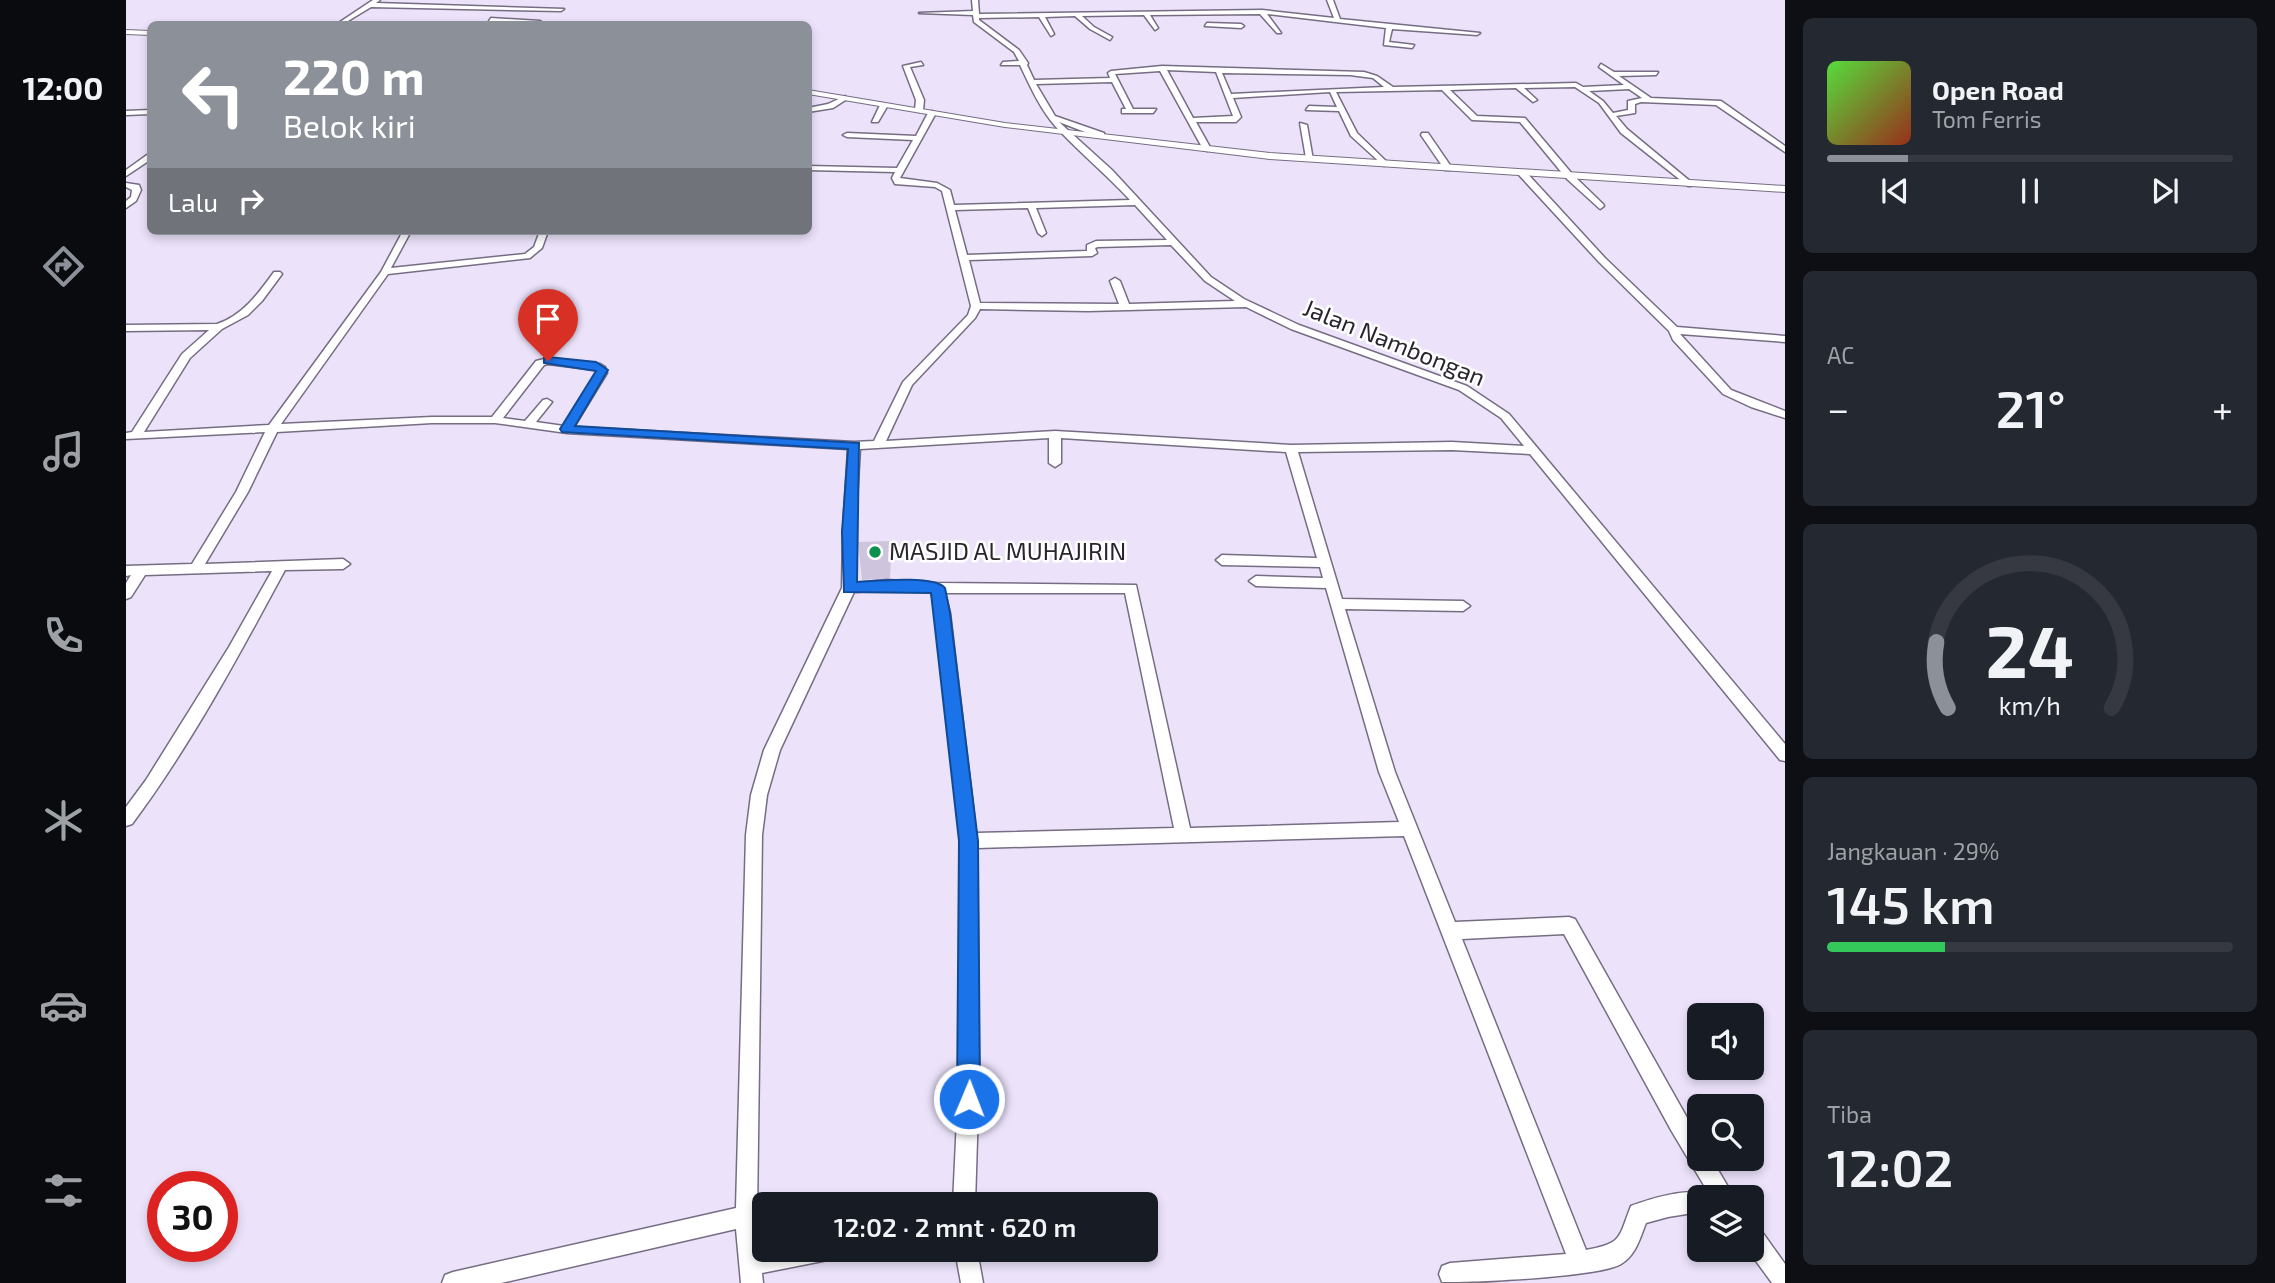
<!DOCTYPE html>
<html lang="id">
<head>
<meta charset="utf-8">
<style>
  body { margin:0; font-family:"Exo 2",sans-serif; background:#242831; color:#f1f3f6; height:100vh; display:flex; flex-direction:column; font-size:26px; white-space:nowrap }
  * { box-sizing:border-box; margin:0 }
  p { font-size:23px; color:#9ea1a6 }
  .icon { flex:none; width:38px; height:38px; fill:none; stroke:currentColor; stroke-width:2; stroke-linecap:round; stroke-linejoin:round }
  .map { position:relative; flex:1; overflow:hidden }
  .details { display:flex; flex-direction:column; gap:18px; padding:18px; background:#0d0f14; width:490px }
  .details>* { flex:none }
  .hud { position:absolute; left:21px; top:21px; width:665px; height:214px; border-radius:10px; box-shadow:0 4px 10px #0003; background:#8c9099; color:#fff; overflow:hidden }
  .fabs { position:absolute; left:1561px; top:1003px; display:grid; gap:14px }
  .fabs a { display:grid; place-items:center; width:77px; height:77px; border-radius:10px; background:#171b24; box-shadow:0 4px 10px #0003; font-size:35px }
  .speed { position:absolute; left:21px; top:1171px; display:flex; gap:14px; font-size:35px; font-weight:700; text-align:center }
  .speed>* { display:grid; place-content:center; width:91px; height:91px; border-radius:50%; background:#171b24; box-shadow:0 4px 10px #0003; line-height:1 }
  .speed .limit { border:10px solid #d22; background:#fff; color:#111 }
  .pin { position:absolute; display:grid; place-items:center; width:60px; height:60px; color:#fff; margin:-72px -30px; border-radius:50% 50% 50% 0; rotate:-45deg; box-shadow:0 0 7px #0007 }
  .pin .icon { rotate:45deg }
  .me { position:absolute; width:77px; margin:-38px; rotate:1deg; stroke-linejoin:round; filter:drop-shadow(0 0 5px #0008) }
  .turn { display:flex; align-items:center; gap:24px; height:147px; padding:0 21px; font-size:32px }
  .turn .icon { width:91px; height:91px; stroke-width:2.5 }
  .turn b { display:block; font-size:49px; line-height:60px }
  .then { display:flex; align-items:center; height:66px; padding:0 21px; background:#0003; gap:14px; font-size:26px }
  .big { font-size:52px; font-weight:600; line-height:1.1 }
  .details .tile { flex:1; display:flex; flex-direction:column; justify-content:center; gap:10px; min-width:0; padding:0 24px; border-radius:10px; background:#242831 }
  .details .dial { align-items:center; gap:0 }
  .dial svg { height:182px; overflow:visible; fill:none; stroke:#363941; stroke-width:7; stroke-linecap:round; text-anchor:middle }
  .dial text { fill:#f1f3f6; stroke:none }
  .song { display:flex; align-items:center; gap:21px }
  .cover { width:84px; height:84px; border-radius:10px; background:linear-gradient(135deg,hsl(110 70% 55%),hsl(10 70% 35%)) }
  .played { height:7px; border-radius:4px; background:linear-gradient(90deg,#8c9099 20%,#363941 20%) }
  .keys { display:flex; justify-content:space-around; direction:ltr }
  .heat { display:flex; justify-content:space-between; align-items:center; font-size:38px; direction:ltr }
  .charge { height:10px; border-radius:5px; background:linear-gradient(90deg,#34c759 29%,#363941 0) }
  .trip { position:absolute; left:626px; top:1192px; width:406px; height:70px; border-radius:10px; background:#171b24; box-shadow:0 4px 10px #0003; font-weight:600; line-height:70px; text-align:center }
  main { display:flex; flex:1; min-height:0 }
  .tabs { display:flex; flex-direction:column; width:126px; justify-content:space-around; align-items:center; background:#090b0e; color:#9ea1a6 }
  .tabs .icon { width:49px; height:49px }
  .tabs .current { color:#8c9099 }
  .tabs b { font-size:32px; color:#f1f3f6 }
  .map>svg:first-child { display:block }
</style>
</head>
<body>
<main>
<nav class="tabs">
<b>12:00</b>
<svg class="icon current" aria-label="directions" viewBox="0 0 24 24"><path d="M12 3l9 9-9 9-9-9zM9 14v-3h6M13 9l2 2-2 2"/></svg>
<svg class="icon" aria-label="music" viewBox="0 0 24 24"><path d="M9 18V5l10-2v13"/><circle cx="6" cy="18" r="3"/><circle cx="16" cy="16" r="3"/></svg>
<svg class="icon" aria-label="phone" viewBox="0 0 24 24"><path d="M5 4h4l2 5-3 2q2 4 5 5l2-3 5 2v4C11 20 4 13 5 4z"/></svg>
<svg class="icon" aria-label="climate" viewBox="0 0 24 24"><path d="M12 3v18M4 7l16 10M4 17L20 7"/></svg>
<svg class="icon" aria-label="car" viewBox="0 0 24 24"><path d="M5 17H2v-5l4-1 3-4h7l3 4 3 1v5h-3M9 17h6M6 11h13"/><circle cx="7" cy="17" r="2"/><circle cx="17" cy="17" r="2"/></svg>
<svg class="icon" aria-label="filters" viewBox="0 0 24 24"><path d="M4 7h16M4 17h16"/><circle cx="9" cy="7" r="2"/><circle cx="15" cy="17" r="2"/></svg>
</nav>
<div class="map">
<svg width="1659" height="1283" viewBox="0 0 1659 1283">
  <rect width="100%" height="100%" fill="#ece3fb"/>
  <!-- building -->
  <path fill="#cec4dc" d="M766,541L764,578L736,580L732,542Z"/>
  <g fill="none" stroke-linecap="round" stroke-linejoin="round">
    <!-- minor casing -->
    <g stroke="#766d83" stroke-width="3">
      <g id="minor">
        <path d="M247,0H254L250,3L438,9L435,11L245,7L217,24H211Z"/>
        <path d="M846,0H852L853,14L1136,10L1208,18L1201,0H1207L1214,19L1354,33L1351,35L1266,29L1263,42L1288,45L1286,48L1258,45L1260,28L1141,14L1155,33H1151L1134,14L1024,15L1032,28L1029,30L1018,15L956,16L968,27L986,37L984,40L964,29L949,16L919,17L928,34L925,36L913,17L853,18V20L893,50L902,63L901,65L908,80L984,78L982,73L985,71L1036,66L1238,72L1251,76L1267,87L1450,83L1457,87L1498,85L1473,67L1475,64L1488,72H1532L1530,75L1493,76L1525,98L1595,101L1659,146V152L1590,105L1515,102L1509,104V113L1490,116L1501,129L1565,182V186H1562L1495,133L1473,103L1449,87L1398,88L1411,100L1407,102L1390,88L1324,90L1351,116L1399,118L1447,175L1477,204L1478,206L1474,209L1441,179L1394,122L1346,120L1316,90L1210,92L1231,133L1261,162L1262,164L1258,166L1225,136L1213,111L1180,110L1183,106L1211,107L1204,92L1107,98L1115,117L1110,122H1070L1085,149L1081,151L1077,149L1034,71L989,74L1007,109H1030L1027,113H996V109H1000L986,82L910,84L929,116L978,133V137H972L933,122L986,170L1085,277L1118,299L1173,325L1341,386L1383,414L1659,744V761L1654,760L1404,454L1326,450L1172,452L1216,599L1337,601L1344,606L1337,611L1219,609L1269,772L1329,922L1443,917L1449,919L1573,1139V1158H1585L1608,1197H1585L1545,1130L1438,934L1336,939L1460,1250C1497,1243 1492,1239 1505,1206C1524,1199 1562,1187 1580,1195L1582,1197H1573V1212L1542,1217L1520,1223C1514,1238 1510,1255 1495,1264C1474,1277 1342,1283 1316,1282L1313,1274L1316,1266L1324,1263L1440,1254L1278,836L851,848L853,1076L849,1204H827L833,1076L835,841L810,613L805,592L761,590L728,592L654,750L641,795L636,835L631,1216L634,1251L715,1250L712,1258L636,1273L637,1283H615L610,1229L375,1283H316L319,1275L327,1272L610,1208L620,835L625,795L638,750L716,588L717,532L722,449L441,433L369,423H306L151,432L122,492L79,564L217,559L224,564L217,569L159,570C112,657 65,745 6,824L0,826V807L20,780L103,647L146,571L19,575L5,597L0,599V583L5,575L0,576V566L66,564L110,492L139,432L0,439V433L6,432L56,354L83,330L0,331V325L91,324C117,315 132,294 148,272H154L156,274L136,301L122,315L96,329L64,358L18,432L143,425L255,272L277,231H285L265,268L399,254L408,247L414,231H422L416,248L404,258L262,274L155,424L306,417H366L410,361L422,358L474,364L479,367L481,373L448,427L728,442L748,441L777,382L842,315L845,306L816,191L809,187L769,184L766,178L769,172L682,170V166L771,168L787,140L721,137L717,135L721,133L790,136L802,113L806,111L810,113L774,178L811,183L824,190L828,205L1004,200C980,174 953,152 930,127C914,109 904,86 894,65H875L877,62L893,61L888,52L848,22L847,15L793,13L847,11ZM1041,70L1090,72L1107,116L1067,118ZM1096,73L1224,75L1247,78L1258,87L1105,94ZM1503,89L1516,98L1502,101V110L1487,113L1477,101L1463,91ZM1009,205L1041,240L970,241L961,245V251L841,255L829,210L902,208L912,233L916,236L920,233L910,208ZM1045,245L1079,281L1109,301L1003,304L994,281L989,278L984,281L993,304L854,303L843,260L966,256L971,253L969,248L972,247ZM1120,307L1165,329L1333,390L1375,418L1398,446L1326,442L1165,445L929,431L760,441L786,385L849,318L854,309L962,311ZM422,364L470,370L471,373L438,426L410,422L426,402L421,399L417,400L399,421L377,418L418,365ZM923,438V463L929,467L935,463V438L1160,452L1191,558L1096,555L1090,560L1096,565L1194,567L1197,578L1130,576L1123,581L1130,586L1200,588L1253,772L1273,822L1064,828L1010,585L811,583L761,580L730,583L729,532L734,449ZM819,593H999L1048,828L850,833L824,613Z"/>
        <path d="M365,18L414,21L417,23L409,24L363,21Z"/>
        <path d="M1081,23L1115,24L1118,26L1115,28L1079,26Z"/>
        <path d="M795,62L797,65L784,67L798,100L797,110L793,112L789,110L790,100L777,66Z"/>
        <path d="M719,96L721,99L707,108L682,112V108L702,104Z"/>
        <path d="M755,103L762,105L752,122H746Z"/>
        <path d="M24,110V114L0,115V111Z"/>
        <path d="M1174,123L1181,125L1187,160L1180,158Z"/>
        <path d="M1296,133H1302L1326,168L1325,170H1319L1295,135Z"/>
        <path d="M21,155H24V160L0,176V170Z"/>
        <path d="M1393,171H1399L1479,258L1551,327L1659,336V342L1554,334L1605,390L1659,411V418L1625,407L1597,394L1547,340L1543,331L1473,262L1393,175Z"/>
        <path d="M0,183L13,185L15,190L10,201L0,208V201L5,197L6,190L0,187Z"/>
        <path d="M1626,1226L1634,1229L1659,1264V1283H1646L1622,1250H1626Z"/>
        <path d="M829,1250H851L857,1283H835Z"/>
      </g>
    </g>
    <!-- tertiary casing -->
    <g stroke="#766d83" stroke-width="2">
      <g id="tertiary">
        <path d="M0,30L24,31V35L0,34Z"/>
        <path d="M682,90L879,123L1144,153L1659,186V192L1144,159L879,127L682,94Z"/>
      </g>
    </g>
    <!-- minor -->
    <use href="#minor" fill="#fff" fill-rule="evenodd"/>
    <!-- tertiary -->
    <use href="#tertiary" fill="#fff" fill-rule="evenodd"/>
  </g>
  <!-- route -->
  <path fill="#1a73e8" stroke="#114b97" stroke-width="2" d="M422,357L470,362L482,370L449,426L733,443L731,582C748,581 809,575 819,588L824,613L852,841L854,1099L851,1107L843,1111L835,1107L831,1099L833,841L805,593L718,592L716,532L722,449L436,432L434,429L470,371L418,363V358Z"/>
  <!-- markers -->
  <circle fill="#0b904e" stroke="#fff" stroke-width="2.5" cx="749" cy="552" r="7"/>
  <g text-anchor="middle" stroke-width="5" stroke-linejoin="round" paint-order="stroke">
    <!-- street labels -->
    <g font-size="24" fill="#29252f" stroke="#fff">
      <text transform="translate(1268 343) rotate(22)" y="8">Jalan Nambongan</text>
    </g>
    <!-- poi labels -->
    <g font-size="24" fill="#29252f" stroke="#fff" text-anchor="start">
      <text x="763" y="560">MASJID AL MUHAJIRIN</text>
    </g>
  </g>
</svg>
<div class="fabs">
<a><svg class="icon" aria-label="sound" viewBox="0 0 24 24"><path d="M4 9h4l5-4v14l-5-4H4zM17 9q2 3 0 6"/></svg></a>
<a><svg class="icon" aria-label="search" viewBox="0 0 24 24"><circle cx="10" cy="10" r="6"/><path d="M15 15l6 6"/></svg></a>
<a><svg class="icon" aria-label="layers" viewBox="0 0 24 24"><path d="M12 4l9 5-9 5-9-5zM3 14l9 5 9-5"/></svg></a>
</div>
<div class="speed"><div class="limit">30</div></div>
<div class="pin" style="left:422px;top:361px;background:#d93025"><svg class="icon" aria-label="arrive" viewBox="0 0 24 24"><path d="M6 21V4h12l-3 4 3 4H6"/></svg></div>
<svg class="me" style="left:843px;top:1099px" viewBox="-20 -20 40 40"><circle r="17" fill="#1a73e8" stroke="#fff" stroke-width="3"/><path d="M0-11L8 9 0 5-8 9z" fill="#fff"/></svg>
<div class="trip">12:02 · 2 mnt · 620 m</div>
<div class="hud">
<div class="turn"><svg class="icon" aria-label="left" viewBox="0 0 24 24"><path d="M17 20v-9H6M10 6l-5 5 5 5"/></svg><div><b>220 m</b>Belok kiri</div></div>
<div class="then">Lalu<svg class="icon" aria-label="right" viewBox="0 0 24 24"><path d="M7 20v-9h11M14 6l5 5-5 5"/></svg></div>
</div>
</div>
<section class="details">
<div class="tile">
<div class="song"><i class="cover"></i><div><b>Open Road</b><p>Tom Ferris</p></div></div>
<div class="played"></div>
<div class="keys"><svg class="icon" aria-label="previous" viewBox="0 0 24 24"><path d="M18 5L8 12l10 7zM5 5v14"/></svg><svg class="icon" aria-label="pause" viewBox="0 0 24 24"><path d="M8 5v14M16 5v14"/></svg><svg class="icon" aria-label="next" viewBox="0 0 24 24"><path d="M6 5l10 7-10 7zM19 5v14"/></svg></div>
</div>
<div class="tile"><p>AC</p>
<div class="heat"><a>−</a><b class="big">21°</b><a>+</a></div>
</div>
<div class="tile dial"><svg viewBox="0 0 100 80">
<path d="M14 69A42 42 0 1 1 86 69"/>
<path d="M14 69A42 42 0 0 1 9 40" stroke="#8c9099"/>
<text x="50" y="56" font-size="32" font-weight="700">24</text>
<text x="50" y="72" font-size="11">km/h</text>
</svg></div>
<div class="tile"><p>Jangkauan · 29%</p><b class="big">145 km</b><div class="charge"></div></div>
<div class="tile"><p>Tiba</p><b class="big">12:02</b></div>
</section>
</main>
</body>
</html>
